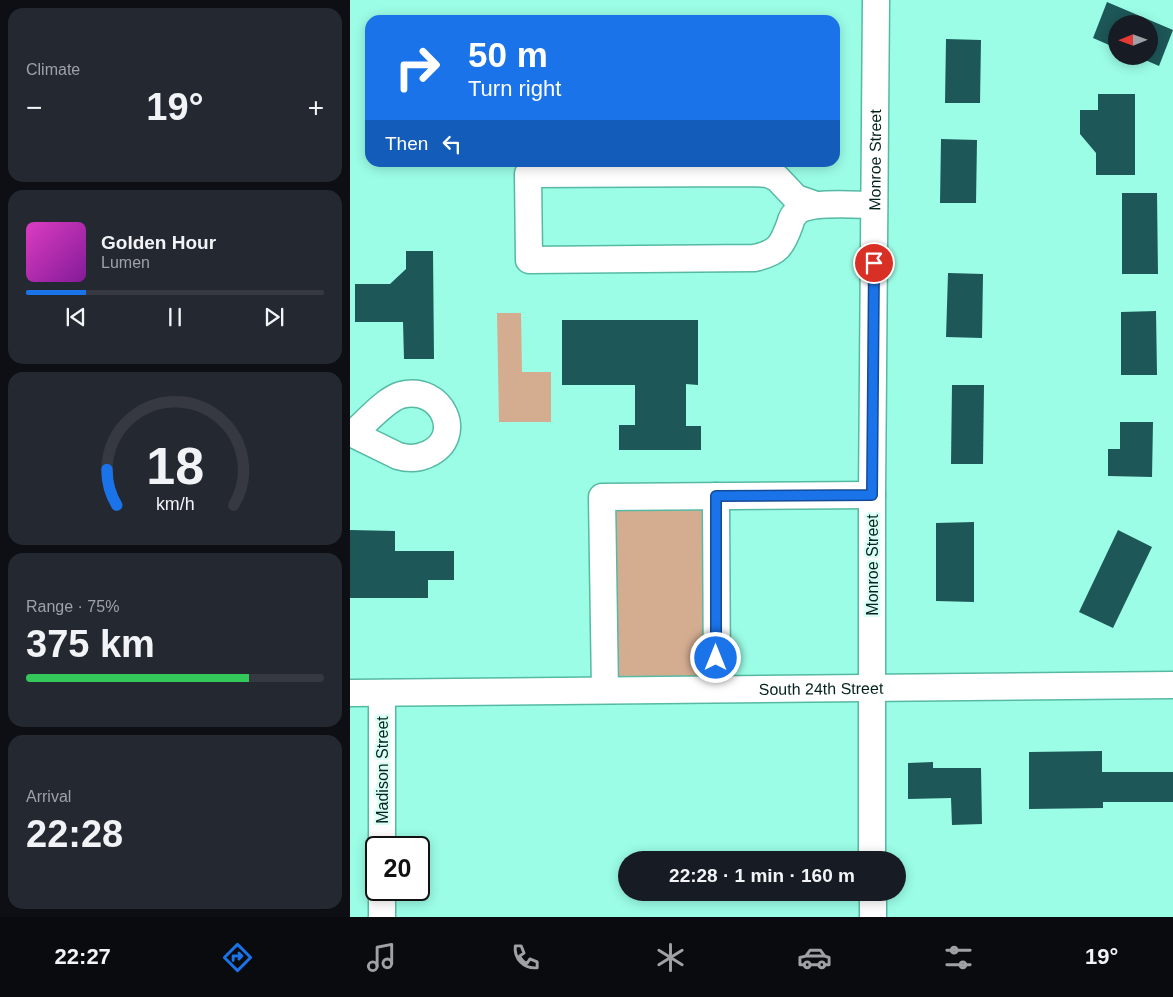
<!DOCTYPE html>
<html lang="en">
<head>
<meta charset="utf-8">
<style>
  body { margin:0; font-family:Arial,sans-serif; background:#242831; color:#f1f3f6; height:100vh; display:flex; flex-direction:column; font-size:19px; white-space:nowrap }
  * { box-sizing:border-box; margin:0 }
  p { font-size:16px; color:#9ea1a6 }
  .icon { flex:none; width:28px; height:28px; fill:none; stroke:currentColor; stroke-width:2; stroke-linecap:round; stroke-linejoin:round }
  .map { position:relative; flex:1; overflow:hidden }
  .sheet { display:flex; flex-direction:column; gap:8px; padding:8px; background:#0d0f14; width:350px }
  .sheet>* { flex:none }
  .banner { position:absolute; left:15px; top:15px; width:475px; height:152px; border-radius:15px; box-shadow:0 2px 12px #0003; background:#1a73e8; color:#fff; overflow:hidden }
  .needle { width:32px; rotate:269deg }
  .fabs { position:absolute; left:758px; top:15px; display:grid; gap:10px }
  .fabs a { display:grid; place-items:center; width:50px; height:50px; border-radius:50%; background:#171b24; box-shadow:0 2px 12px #0003; font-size:25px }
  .speed { position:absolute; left:15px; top:836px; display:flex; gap:10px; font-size:25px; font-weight:700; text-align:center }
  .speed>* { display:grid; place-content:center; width:65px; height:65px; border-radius:50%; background:#171b24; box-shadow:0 2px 12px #0003; line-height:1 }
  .speed .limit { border:2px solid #111; border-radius:8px; background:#fff; color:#111 }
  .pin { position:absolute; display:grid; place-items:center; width:42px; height:42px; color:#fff; margin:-21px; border:2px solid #fff; border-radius:50%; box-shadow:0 1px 5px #0007 }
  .me { position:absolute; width:55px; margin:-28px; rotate:0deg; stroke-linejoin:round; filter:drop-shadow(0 0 4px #0008) }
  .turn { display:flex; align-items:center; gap:18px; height:105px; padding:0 20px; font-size:22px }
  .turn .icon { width:65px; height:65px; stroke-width:2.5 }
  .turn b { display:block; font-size:35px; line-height:42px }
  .then { display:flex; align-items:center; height:48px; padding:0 20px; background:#0003; gap:10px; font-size:19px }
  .big { font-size:38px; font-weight:800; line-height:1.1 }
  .sheet .widget { flex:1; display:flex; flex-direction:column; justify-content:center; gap:8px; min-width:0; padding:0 18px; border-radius:15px; background:#242831 }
  .sheet .dial { align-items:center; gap:0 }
  .dial svg { height:130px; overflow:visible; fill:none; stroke:#363941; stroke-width:7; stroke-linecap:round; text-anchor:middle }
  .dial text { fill:#f1f3f6; stroke:none }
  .song { display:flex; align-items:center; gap:15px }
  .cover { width:60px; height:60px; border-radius:8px; background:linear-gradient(135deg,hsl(310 70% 55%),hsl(290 70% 35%)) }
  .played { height:5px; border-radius:2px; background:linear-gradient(90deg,#1a73e8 20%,#363941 20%) }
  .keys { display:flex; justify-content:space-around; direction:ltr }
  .heat { display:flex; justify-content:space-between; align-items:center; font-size:28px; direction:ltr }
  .charge { height:8px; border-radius:4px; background:linear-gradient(90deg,#34c759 75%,#363941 0) }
  .trip { position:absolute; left:268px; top:851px; width:288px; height:50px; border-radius:25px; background:#171b24; box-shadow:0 2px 12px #0003; font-weight:800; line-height:50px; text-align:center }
  .menu { display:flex; height:80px; justify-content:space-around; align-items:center; background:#090b0e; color:#9ea1a6 }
  .menu .icon { width:35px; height:35px }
  .menu .selected { color:#1a73e8 }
  .menu b { font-size:22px; color:#f1f3f6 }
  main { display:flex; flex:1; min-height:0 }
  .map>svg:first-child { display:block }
</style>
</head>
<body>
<main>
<section class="sheet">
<div class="widget"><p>Climate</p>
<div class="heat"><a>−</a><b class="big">19°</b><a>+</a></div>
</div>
<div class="widget">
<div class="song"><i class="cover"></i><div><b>Golden Hour</b><p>Lumen</p></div></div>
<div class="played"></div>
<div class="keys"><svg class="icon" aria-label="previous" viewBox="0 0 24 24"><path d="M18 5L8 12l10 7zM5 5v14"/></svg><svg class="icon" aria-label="pause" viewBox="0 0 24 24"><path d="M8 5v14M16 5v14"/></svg><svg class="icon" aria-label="next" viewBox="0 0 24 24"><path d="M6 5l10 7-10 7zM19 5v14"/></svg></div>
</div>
<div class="widget dial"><svg viewBox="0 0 100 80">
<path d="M14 69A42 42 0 1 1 86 69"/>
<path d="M14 69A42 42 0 0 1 8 47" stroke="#1a73e8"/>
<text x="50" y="56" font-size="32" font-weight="700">18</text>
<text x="50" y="72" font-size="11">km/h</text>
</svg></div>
<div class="widget"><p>Range · 75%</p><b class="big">375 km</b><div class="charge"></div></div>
<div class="widget"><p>Arrival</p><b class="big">22:28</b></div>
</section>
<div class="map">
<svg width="823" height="917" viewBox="0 0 823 917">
  <rect width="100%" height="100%" fill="#9bfde6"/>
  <!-- green -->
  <g fill="#d4ad91">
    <path d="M147,313H171L172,372H201V422H149Z"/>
    <path d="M366,496L367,689L255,690L252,497Z"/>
  </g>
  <!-- building -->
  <g fill="#1d5758">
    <path d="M757,2L823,30L809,66L786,56H799V24H766V48L743,38Z"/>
    <path d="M596,39L631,40L630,103H595Z"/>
    <path d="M748,94H785V175H746V153L730,134V110H748Z"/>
    <path d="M591,139L627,140L626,203H590Z"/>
    <path d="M772,193H807L808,274H772Z"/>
    <path d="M56,251H83L84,359H54L53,322H5V284H40L56,269Z"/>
    <path d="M598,273L633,274L632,338L596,337Z"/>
    <path d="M806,311L807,375H771V312Z"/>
    <path d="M212,320H348V385L336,384V426H351V450H269V425H285V385H212Z"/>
    <path d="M602,385H634L633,464H601Z"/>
    <path d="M770,422H803L802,477L758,476V449H770Z"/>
    <path d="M624,522V602L586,601V523Z"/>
    <path d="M0,530L45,531V551H104V580H78V598H0Z"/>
    <path d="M768,530L802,547L763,628L729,612Z"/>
    <path d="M752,751V772H823V802H753V808L679,809V752Z"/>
    <path d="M583,762V768H631L632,824L602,825L601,798L558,799V763Z"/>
  </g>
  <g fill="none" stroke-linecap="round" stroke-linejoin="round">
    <!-- minor casing -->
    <g stroke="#56b9a3" stroke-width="29">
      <g id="minor">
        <path d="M466,205L446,198L427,178L418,174L404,173L178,174L179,260L404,258C428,253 432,246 440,224C441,219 444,214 448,211C462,201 506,205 524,205"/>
        <path d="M0,434H3L48,456C58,459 68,459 78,454C116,437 92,384 51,395C36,399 15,423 3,434"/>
        <path d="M366,496L367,689"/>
        <path d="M255,690L252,497L522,495"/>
        <path id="s1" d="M0,693L823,685"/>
        <path d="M32,693V848"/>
        <path id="s2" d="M522,860V495L526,0"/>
        <path d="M32,890V917"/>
        <path d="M523,892V917"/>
      </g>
    </g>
    <!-- minor -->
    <use href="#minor" stroke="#fff" stroke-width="26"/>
  </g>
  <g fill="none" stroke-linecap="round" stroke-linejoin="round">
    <!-- route casing -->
    <g stroke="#114b97" stroke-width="12">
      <path id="route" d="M366,658V496L522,495L524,263"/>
    </g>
    <!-- route -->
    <use href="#route" stroke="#1a73e8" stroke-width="9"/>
  </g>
  <g text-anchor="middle" stroke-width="5" stroke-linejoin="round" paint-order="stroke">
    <!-- street labels -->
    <g font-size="16" fill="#03221c" stroke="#d9fef4">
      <text dy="6" stroke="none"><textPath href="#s2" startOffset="700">Monroe Street</textPath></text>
      <text transform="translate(522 565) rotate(-90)" y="6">Monroe Street</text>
      <text dy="6" stroke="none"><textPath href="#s1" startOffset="471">South 24th Street</textPath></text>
      <text transform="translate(32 770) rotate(-90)" y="6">Madison Street</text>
    </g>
  </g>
</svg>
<div class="fabs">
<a><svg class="needle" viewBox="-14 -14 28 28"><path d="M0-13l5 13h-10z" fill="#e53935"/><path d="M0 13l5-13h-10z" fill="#9ea1a6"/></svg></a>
</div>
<div class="speed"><div class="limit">20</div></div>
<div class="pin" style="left:524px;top:263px;background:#d93025"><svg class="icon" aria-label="arrive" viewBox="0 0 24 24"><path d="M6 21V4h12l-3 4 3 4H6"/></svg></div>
<svg class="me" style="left:366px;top:658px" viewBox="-20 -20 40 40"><circle r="17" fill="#1a73e8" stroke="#fff" stroke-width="3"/><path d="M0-11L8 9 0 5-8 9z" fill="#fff"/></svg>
<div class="trip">22:28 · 1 min · 160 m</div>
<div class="banner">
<div class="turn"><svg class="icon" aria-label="right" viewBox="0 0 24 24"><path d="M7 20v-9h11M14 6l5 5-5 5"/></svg><div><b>50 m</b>Turn right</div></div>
<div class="then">Then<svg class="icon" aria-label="left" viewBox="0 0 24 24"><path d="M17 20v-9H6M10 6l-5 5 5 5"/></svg></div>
</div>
</div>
</main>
<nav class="menu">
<b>22:27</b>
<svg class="icon selected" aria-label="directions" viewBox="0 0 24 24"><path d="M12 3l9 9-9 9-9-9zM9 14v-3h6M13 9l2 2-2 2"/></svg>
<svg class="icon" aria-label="music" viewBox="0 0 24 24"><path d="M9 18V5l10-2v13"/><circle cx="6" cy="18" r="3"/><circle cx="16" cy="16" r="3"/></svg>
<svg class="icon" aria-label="phone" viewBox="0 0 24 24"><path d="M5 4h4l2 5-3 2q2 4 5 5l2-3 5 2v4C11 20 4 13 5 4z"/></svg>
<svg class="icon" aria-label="climate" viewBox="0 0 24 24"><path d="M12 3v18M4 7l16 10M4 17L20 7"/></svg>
<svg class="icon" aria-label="car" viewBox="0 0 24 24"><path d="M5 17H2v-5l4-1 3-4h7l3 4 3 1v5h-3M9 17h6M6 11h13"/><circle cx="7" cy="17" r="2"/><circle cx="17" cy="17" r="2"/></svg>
<svg class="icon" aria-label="filters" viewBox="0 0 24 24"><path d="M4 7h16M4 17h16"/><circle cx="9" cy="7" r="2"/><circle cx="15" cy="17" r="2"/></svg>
<b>19°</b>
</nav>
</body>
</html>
